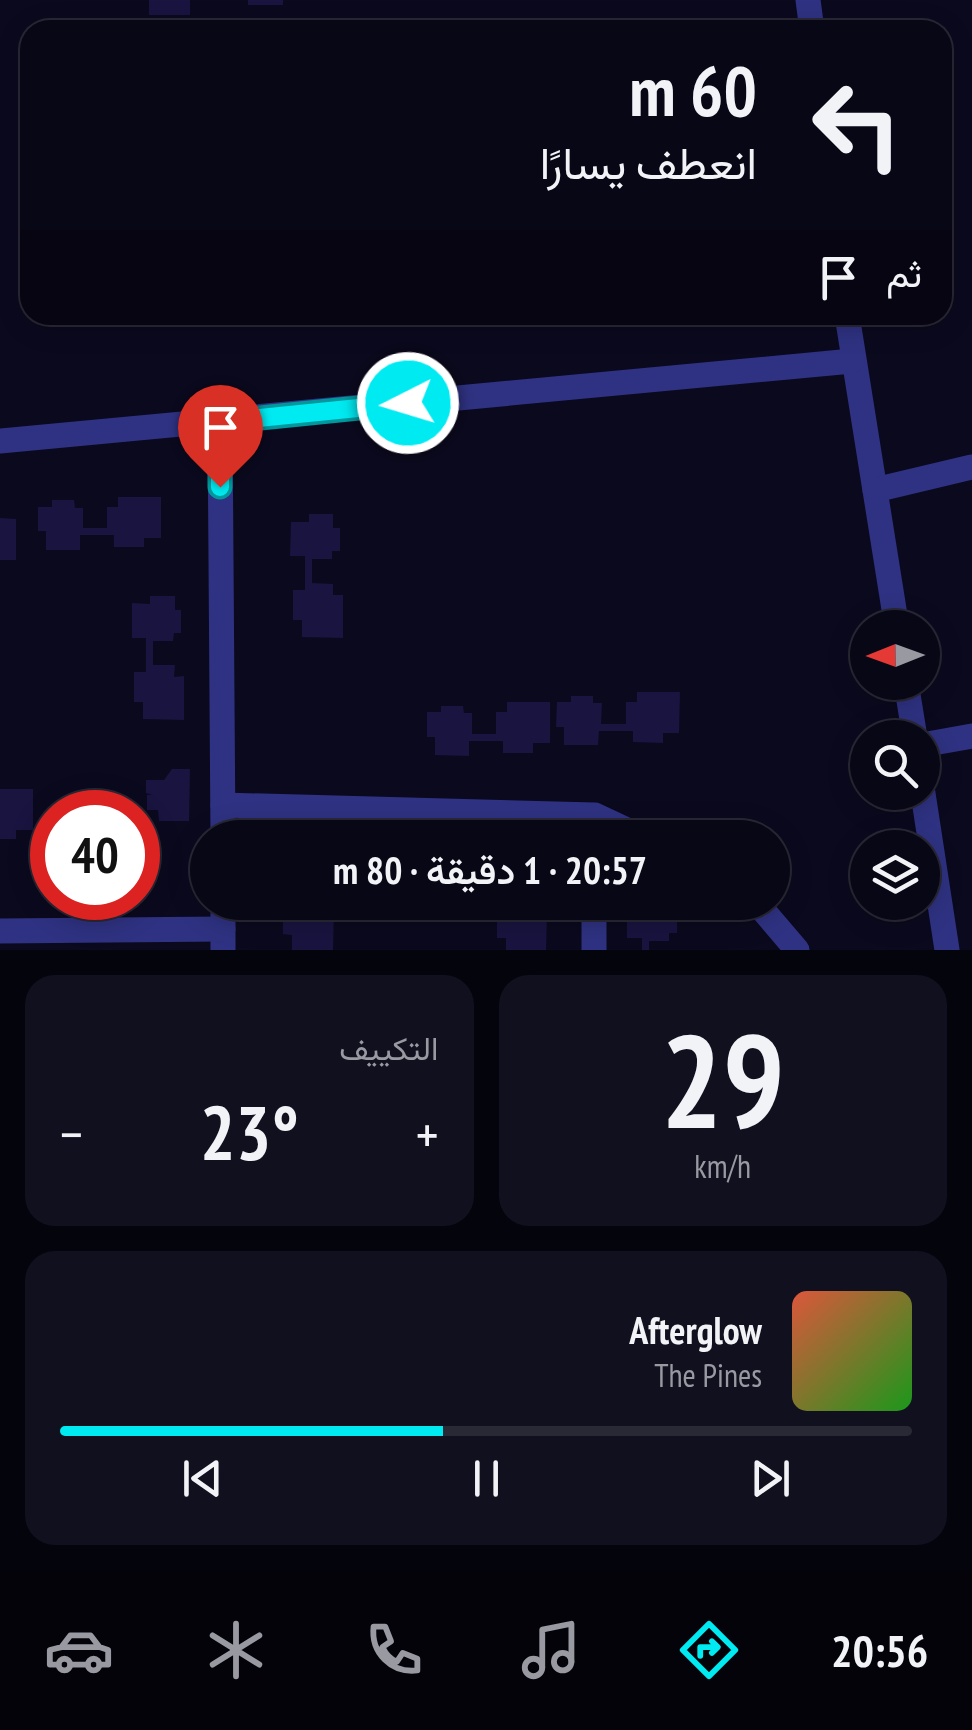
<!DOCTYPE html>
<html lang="ar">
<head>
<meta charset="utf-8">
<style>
  body { margin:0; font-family:"PT Sans Narrow",Vazirmatn,sans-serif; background:#11101f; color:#f1f3f6; direction:rtl; height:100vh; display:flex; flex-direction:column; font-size:38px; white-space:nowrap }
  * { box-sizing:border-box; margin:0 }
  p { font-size:32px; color:#9899a1 }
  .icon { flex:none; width:55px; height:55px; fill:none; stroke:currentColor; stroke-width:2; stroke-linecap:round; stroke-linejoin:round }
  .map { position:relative; height:950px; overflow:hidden; direction:ltr }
  .drawer { display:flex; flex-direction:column; gap:25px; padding:25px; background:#04040c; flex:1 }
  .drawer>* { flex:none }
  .banner { position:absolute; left:20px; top:20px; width:932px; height:305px; border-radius:30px; box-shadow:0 5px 25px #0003,0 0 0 2px #292835; direction:rtl; background:#080716; color:#f1f3f6; overflow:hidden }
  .needle { width:65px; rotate:269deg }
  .buttons { position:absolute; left:850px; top:610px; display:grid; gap:20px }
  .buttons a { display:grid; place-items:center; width:90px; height:90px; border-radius:50%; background:#080716; box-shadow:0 5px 25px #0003,0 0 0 2px #292835; font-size:50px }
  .speed { position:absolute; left:30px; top:790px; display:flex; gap:20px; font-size:50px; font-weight:700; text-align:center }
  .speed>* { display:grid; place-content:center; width:130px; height:130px; border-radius:50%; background:#080716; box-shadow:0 5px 25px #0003,0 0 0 2px #292835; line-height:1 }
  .speed .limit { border:15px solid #d22; background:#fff; color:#111 }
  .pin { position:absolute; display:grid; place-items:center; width:85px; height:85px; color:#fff; margin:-102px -42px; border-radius:50% 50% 50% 0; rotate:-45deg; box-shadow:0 0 10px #0007 }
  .pin .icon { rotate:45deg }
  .me { position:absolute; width:110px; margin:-55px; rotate:265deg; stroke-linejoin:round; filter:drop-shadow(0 0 8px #0008) }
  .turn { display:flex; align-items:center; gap:35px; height:210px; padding:0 30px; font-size:45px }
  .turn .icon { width:130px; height:130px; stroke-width:2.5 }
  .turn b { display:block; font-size:70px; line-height:85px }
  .then { display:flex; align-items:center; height:95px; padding:0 30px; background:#0003; gap:20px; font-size:38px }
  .big { font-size:75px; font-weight:600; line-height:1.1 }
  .drawer .card { flex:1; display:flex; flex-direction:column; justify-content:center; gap:15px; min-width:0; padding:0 35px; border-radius:30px; background:#11101f }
  .drawer .dial { align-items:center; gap:0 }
  .dial b { font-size:130px; line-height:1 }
  .song { display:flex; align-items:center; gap:30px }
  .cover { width:120px; height:120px; border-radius:15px; background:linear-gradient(135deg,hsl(10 70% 55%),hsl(120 70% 35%)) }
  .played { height:10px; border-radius:5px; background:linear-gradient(90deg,#00eaf1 45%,#292835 45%) }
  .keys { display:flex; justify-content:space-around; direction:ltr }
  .heat { display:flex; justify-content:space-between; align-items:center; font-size:55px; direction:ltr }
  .drawer .tiles { flex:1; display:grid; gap:25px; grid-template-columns:1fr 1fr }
  .card:last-child { grid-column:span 2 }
  .trip { position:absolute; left:190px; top:820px; width:600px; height:100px; border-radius:50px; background:#080716; box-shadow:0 5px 25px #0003,0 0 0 2px #292835; font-weight:600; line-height:100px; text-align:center; direction:rtl }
  .tab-bar { display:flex; height:160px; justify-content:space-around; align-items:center; background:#030309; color:#9899a1 }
  .tab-bar .icon { width:70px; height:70px }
  .tab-bar .selected { color:#00eaf1 }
  .tab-bar b { font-size:45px; color:#f1f3f6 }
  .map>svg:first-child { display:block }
</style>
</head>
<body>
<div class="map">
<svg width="972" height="950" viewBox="0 0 972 950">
  <rect width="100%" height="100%" fill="#0b091e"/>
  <!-- building -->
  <g fill="#191440">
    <rect x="149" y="0" width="41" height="15"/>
    <rect x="248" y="0" width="35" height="5"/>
    <path d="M182,315H223V326L182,325Z"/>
    <path d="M118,497H161V538H144V547H114V535H80V550H46V531H38V507H52V500H74L75,508H83V528H107V507H118Z"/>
    <path d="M309,514H333V528H340V551H332V559H312V583L333,584V595H343V638L302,637V620H293V590H305V556H290L291,522H309Z"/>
    <path d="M0,518L16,519V560H0Z"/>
    <path d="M150,596H175V610H181V633H174L173,641H153V665H175L174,677L184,676V720L143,719V702H134V672H146V638H132V603L150,604Z"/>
    <path d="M637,692H680L679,733H663V743L633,742V731H599L598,745H564V727H556L557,702H571V696H593V703H602L601,724H626V702H637Z"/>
    <path d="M507,702H550V743H533V753H503V741H469V756L435,755V737H427V712H441V706H463L464,713H472V734H496V712H507Z"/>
    <path d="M172,769H190L189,821H159L158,810H147V795H152L146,793V780H164Z"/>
    <path d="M0,789H33V830H16V839H0Z"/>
    <rect x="299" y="828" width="25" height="10"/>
    <path d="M138,832L143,840L144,858H138Z"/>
    <rect x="512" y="832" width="25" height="6"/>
    <path d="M323,902V909H334L333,950H292V935L283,934V904Z"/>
    <path d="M508,902H537V913H547L546,950H506V938H497V908H508Z"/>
    <path d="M671,902V910H677V933H669V941H649V950H642V938H627V904Z"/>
  </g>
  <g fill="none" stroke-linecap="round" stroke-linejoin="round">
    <!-- minor -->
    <g stroke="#2f3282" stroke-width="25">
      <path d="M808,0L812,30"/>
      <path d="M847,315L897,628"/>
      <path d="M220,421L223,838"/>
      <path d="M0,441L852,361"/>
      <path d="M875,490L972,467"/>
      <path d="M906,682L915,738"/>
      <path d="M922,745L972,736"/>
      <path d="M922,787L947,950"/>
      <path d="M223,805L595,815L644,838"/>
      <path d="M223,902V950"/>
      <path d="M756,902L797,950"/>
      <path d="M0,931L223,929"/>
      <path d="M594,950V902"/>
    </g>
  </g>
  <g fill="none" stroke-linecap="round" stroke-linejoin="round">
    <!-- route casing -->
    <g stroke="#00989d" stroke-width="25">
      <path id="route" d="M220,487V422L408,403"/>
    </g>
    <!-- route -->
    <use href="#route" stroke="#00eaf1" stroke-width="18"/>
  </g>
</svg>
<div class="buttons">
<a><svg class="needle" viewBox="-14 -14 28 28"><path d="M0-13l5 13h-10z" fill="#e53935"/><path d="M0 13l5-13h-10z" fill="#9899a1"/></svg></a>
<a><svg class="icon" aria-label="search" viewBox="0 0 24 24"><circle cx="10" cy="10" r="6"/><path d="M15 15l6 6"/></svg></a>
<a><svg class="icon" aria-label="layers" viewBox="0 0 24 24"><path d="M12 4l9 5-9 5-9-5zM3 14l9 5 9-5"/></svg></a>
</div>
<div class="speed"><div class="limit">40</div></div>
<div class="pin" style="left:220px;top:487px;background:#d93025"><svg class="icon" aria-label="arrive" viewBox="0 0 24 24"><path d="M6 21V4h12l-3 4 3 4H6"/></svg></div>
<svg class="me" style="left:408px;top:403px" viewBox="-20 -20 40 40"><circle r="17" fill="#00eaf1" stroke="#fff" stroke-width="3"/><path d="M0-11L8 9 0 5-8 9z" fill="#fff"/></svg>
<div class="trip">20:57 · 1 دقيقة · 80 m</div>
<div class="banner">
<div class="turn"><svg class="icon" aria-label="left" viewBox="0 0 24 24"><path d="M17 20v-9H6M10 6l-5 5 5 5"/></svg><div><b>60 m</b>انعطف يسارًا</div></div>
<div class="then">ثم<svg class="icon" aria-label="arrive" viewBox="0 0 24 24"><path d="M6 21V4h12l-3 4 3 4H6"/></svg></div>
</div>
</div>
<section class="drawer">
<div class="tiles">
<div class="card dial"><b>29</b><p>km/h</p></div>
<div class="card"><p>التكييف</p>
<div class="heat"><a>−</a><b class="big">23°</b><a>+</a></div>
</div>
<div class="card">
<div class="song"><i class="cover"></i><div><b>Afterglow</b><p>The Pines</p></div></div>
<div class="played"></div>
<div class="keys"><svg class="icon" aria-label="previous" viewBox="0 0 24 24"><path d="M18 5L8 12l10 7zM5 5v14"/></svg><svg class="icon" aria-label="pause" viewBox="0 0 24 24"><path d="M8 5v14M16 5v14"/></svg><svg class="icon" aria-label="next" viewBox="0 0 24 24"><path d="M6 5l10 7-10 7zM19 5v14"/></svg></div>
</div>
</div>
</section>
<nav class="tab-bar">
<b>20:56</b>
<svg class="icon selected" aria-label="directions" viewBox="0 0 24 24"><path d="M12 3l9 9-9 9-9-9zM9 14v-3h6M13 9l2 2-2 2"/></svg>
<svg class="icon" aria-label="music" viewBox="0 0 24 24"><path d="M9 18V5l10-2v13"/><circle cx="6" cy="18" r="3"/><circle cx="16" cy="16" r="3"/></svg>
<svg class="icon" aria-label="phone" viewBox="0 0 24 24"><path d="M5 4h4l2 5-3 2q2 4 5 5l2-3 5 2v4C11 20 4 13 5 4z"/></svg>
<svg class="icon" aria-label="climate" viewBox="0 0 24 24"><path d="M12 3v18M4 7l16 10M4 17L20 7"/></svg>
<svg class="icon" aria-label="car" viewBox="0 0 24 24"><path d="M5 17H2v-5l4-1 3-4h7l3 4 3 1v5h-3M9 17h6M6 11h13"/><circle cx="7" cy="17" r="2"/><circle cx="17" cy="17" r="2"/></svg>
</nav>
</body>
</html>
